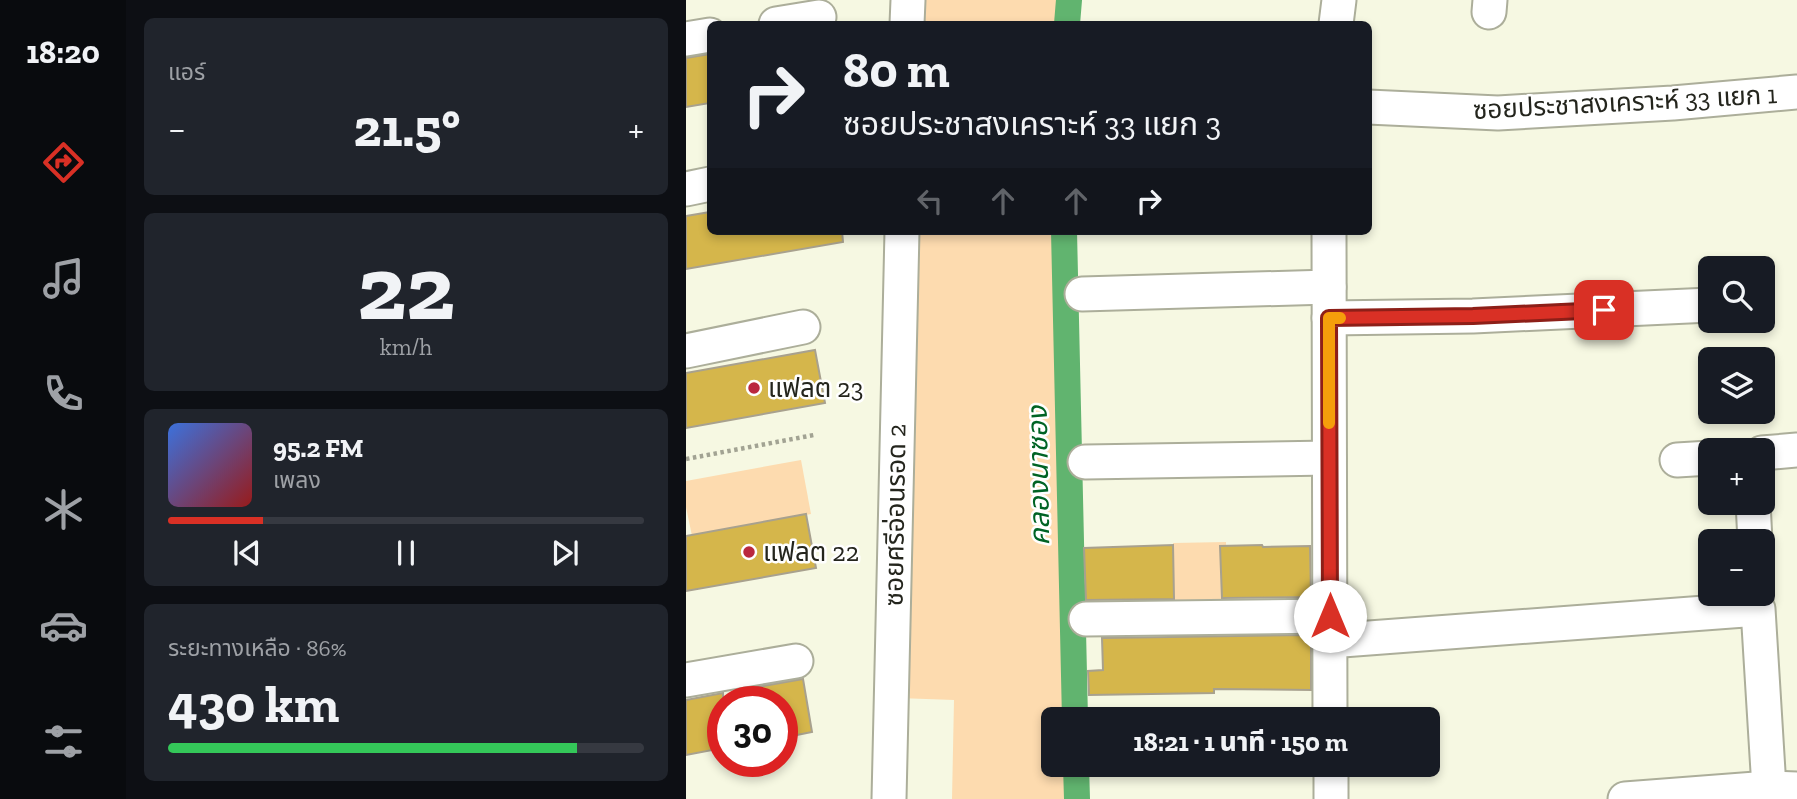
<!DOCTYPE html>
<html lang="th">
<head>
<meta charset="utf-8">
<style>
  body { margin:0; font-family:"Zilla Slab","Noto Sans Thai",serif; background:#20242c; color:#f1f3f6; height:100vh; display:flex; flex-direction:column; font-size:26px; white-space:nowrap }
  * { box-sizing:border-box; margin:0 }
  p { font-size:23px; color:#9ea1a6 }
  .icon { flex:none; width:38px; height:38px; fill:none; stroke:currentColor; stroke-width:2; stroke-linecap:round; stroke-linejoin:round }
  .map { position:relative; flex:1; overflow:hidden }
  .details { display:flex; flex-direction:column; gap:18px; padding:18px; background:#0d0f14; width:560px }
  .details>* { flex:none }
  .banner { position:absolute; left:21px; top:21px; width:665px; height:214px; border-radius:10px; box-shadow:0 4px 10px #0003; background:#171b24; color:#f1f3f6; overflow:hidden }
  .fabs { position:absolute; left:1012px; top:256px; display:grid; gap:14px }
  .fabs a { display:grid; place-items:center; width:77px; height:77px; border-radius:10px; background:#171b24; box-shadow:0 4px 10px #0003; font-size:35px }
  .speed { position:absolute; left:21px; top:686px; display:flex; gap:14px; font-size:35px; font-weight:700; text-align:center }
  .speed>* { display:grid; place-content:center; width:91px; height:91px; border-radius:50%; background:#171b24; box-shadow:0 4px 10px #0003; line-height:1 }
  .speed .limit { border:10px solid #d22; background:#fff; color:#111 }
  .pin { position:absolute; display:grid; place-items:center; width:60px; height:60px; color:#fff; margin:-30px; border-radius:14px; box-shadow:0 4px 10px #0006 }
  .me { position:absolute; width:77px; margin:-38px; rotate:0deg; stroke-linejoin:round; filter:drop-shadow(0 0 5px #0008) }
  .turn { display:flex; align-items:center; gap:24px; height:147px; padding:0 21px; font-size:32px }
  .turn .icon { width:91px; height:91px; stroke-width:2.5 }
  .turn b { display:block; font-size:49px; line-height:60px }
  .lanes { display:flex; align-items:center; height:66px; padding:0 21px; background:#0003; justify-content:center; gap:35px; direction:ltr }
  .lanes .off { opacity:.35 }
  .big { font-size:52px; font-weight:800; line-height:1.1 }
  .details .widget { flex:1; display:flex; flex-direction:column; justify-content:center; gap:10px; min-width:0; padding:0 24px; border-radius:10px; background:#20242c }
  .details .dial { align-items:center; gap:0 }
  .dial b { font-size:91px; line-height:1 }
  .song { display:flex; align-items:center; gap:21px }
  .cover { width:84px; height:84px; border-radius:10px; background:linear-gradient(135deg,hsl(220 70% 55%),hsl(0 70% 35%)) }
  .played { height:7px; border-radius:4px; background:linear-gradient(90deg,#d93025 20%,#363941 20%) }
  .keys { display:flex; justify-content:space-around; direction:ltr }
  .heat { display:flex; justify-content:space-between; align-items:center; font-size:38px; direction:ltr }
  .charge { height:10px; border-radius:5px; background:linear-gradient(90deg,#34c759 86%,#363941 0) }
  .trip { position:absolute; left:355px; top:707px; width:399px; height:70px; border-radius:10px; background:#171b24; box-shadow:0 4px 10px #0003; font-weight:800; line-height:70px; text-align:center }
  main { display:flex; flex:1; min-height:0 }
  .dock { display:flex; flex-direction:column; width:126px; justify-content:space-around; align-items:center; background:#090b0e; color:#9ea1a6 }
  .dock .icon { width:49px; height:49px }
  .dock .current { color:#d93025 }
  .dock b { font-size:32px; color:#f1f3f6 }
  .map>svg:first-child { display:block }
</style>
</head>
<body>
<main>
<nav class="dock">
<b>18:20</b>
<svg class="icon current" aria-label="directions" viewBox="0 0 24 24"><path d="M12 3l9 9-9 9-9-9zM9 14v-3h6M13 9l2 2-2 2"/></svg>
<svg class="icon" aria-label="music" viewBox="0 0 24 24"><path d="M9 18V5l10-2v13"/><circle cx="6" cy="18" r="3"/><circle cx="16" cy="16" r="3"/></svg>
<svg class="icon" aria-label="phone" viewBox="0 0 24 24"><path d="M5 4h4l2 5-3 2q2 4 5 5l2-3 5 2v4C11 20 4 13 5 4z"/></svg>
<svg class="icon" aria-label="climate" viewBox="0 0 24 24"><path d="M12 3v18M4 7l16 10M4 17L20 7"/></svg>
<svg class="icon" aria-label="car" viewBox="0 0 24 24"><path d="M5 17H2v-5l4-1 3-4h7l3 4 3 1v5h-3M9 17h6M6 11h13"/><circle cx="7" cy="17" r="2"/><circle cx="17" cy="17" r="2"/></svg>
<svg class="icon" aria-label="filters" viewBox="0 0 24 24"><path d="M4 7h16M4 17h16"/><circle cx="9" cy="7" r="2"/><circle cx="15" cy="17" r="2"/></svg>
</nav>
<section class="details">
<div class="widget"><p>แอร์</p>
<div class="heat"><a>−</a><b class="big">21.5°</b><a>+</a></div>
</div>
<div class="widget dial"><b>22</b><p>km/h</p></div>
<div class="widget">
<div class="song"><i class="cover"></i><div><b>95.2 FM</b><p>เพลง</p></div></div>
<div class="played"></div>
<div class="keys"><svg class="icon" aria-label="previous" viewBox="0 0 24 24"><path d="M18 5L8 12l10 7zM5 5v14"/></svg><svg class="icon" aria-label="pause" viewBox="0 0 24 24"><path d="M8 5v14M16 5v14"/></svg><svg class="icon" aria-label="next" viewBox="0 0 24 24"><path d="M6 5l10 7-10 7zM19 5v14"/></svg></div>
</div>
<div class="widget"><p>ระยะทางเหลือ · 86%</p><b class="big">430 km</b><div class="charge"></div></div>
</section>
<div class="map">
<svg width="1111" height="799" viewBox="0 0 1111 799">
  <rect width="100%" height="100%" fill="#f6f8e2"/>
  <!-- green -->
  <g fill="#fddbaf">
    <path d="M228,0H375L374,24H227Z"/>
    <path d="M223,231H372L370,403L381,719H368V765H383L384,799H266L268,700L212,698Z"/>
    <path d="M115,460L125,514L6,536L0,507V481Z"/>
    <path d="M540,542L541,612H488L487,543Z"/>
  </g>
  <g fill="none" stroke-linecap="round" stroke-linejoin="round">
    <!-- canal -->
    <g stroke="#61b46f" stroke-width="26">
      <path d="M381,24L383,0"/>
      <path d="M378,231L389,719"/>
      <path d="M390,765L391,799"/>
    </g>
  </g>
  <!-- building -->
  <g fill="#d5b64b" stroke="#a8a18e" stroke-width="2">
    <path d="M24,54V103L0,107V58Z"/>
    <path d="M24,212V231H156L157,242L0,269V216Z"/>
    <path d="M129,350L139,403L0,428V373Z"/>
    <path d="M120,514L130,568L0,591V536Z"/>
    <path d="M487,545L488,599L400,600L398,548Z"/>
    <path d="M576,545L577,547L624,546L625,597L536,598L534,546Z"/>
    <path d="M625,635V690L528,689V693L403,695L402,671L417,670L416,638Z"/>
    <path d="M117,679L126,732L96,738V702H49L48,691Z"/>
    <path d="M37,693V748L0,755V700Z"/>
  </g>
  <g fill="none" stroke-linecap="round" stroke-linejoin="round">
    <!-- minor casing -->
    <g stroke="#acae9a" stroke-width="37">
      <g id="minor">
        <path d="M803,12L804,0"/>
        <path d="M90,24L133,17"/>
        <path d="M221,24L222,0"/>
        <path d="M650,24L653,0"/>
        <path d="M0,39L24,35"/>
        <path d="M682,107L812,113L987,103L1111,92"/>
        <path d="M0,189L24,184"/>
        <path d="M643,231L644,719"/>
        <path d="M396,294L643,287"/>
        <path d="M643,318L787,316L1024,305"/>
        <path d="M0,351L117,327"/>
        <path d="M1076,453L1111,450"/>
        <path d="M991,460L1024,458"/>
        <path d="M399,462L643,458"/>
        <path d="M1067,502L1069,541"/>
        <path d="M400,619L644,616"/>
        <path d="M643,641L1072,609L1083,788"/>
        <path d="M0,680L110,661"/>
        <path d="M645,765V799"/>
        <path d="M203,799L216,231"/>
        <path d="M939,799L1083,788L1111,789"/>
      </g>
    </g>
    <!-- path -->
    <path stroke="#a2a393" stroke-width="4.5" stroke-dasharray="3.5 3.5" stroke-linecap="butt" d="M0,459L128,435"/>
    <!-- minor -->
    <use href="#minor" stroke="#fff" stroke-width="33"/>
  </g>
  <g fill="none" stroke-linecap="round" stroke-linejoin="round">
    <!-- route casing -->
    <g stroke="#8d1f18" stroke-width="18">
      <path id="route" d="M644,616L643,318L787,316L918,310"/>
    </g>
    <!-- route -->
    <use href="#route" stroke="#d93025" stroke-width="12"/>
    <!-- slow -->
    <path stroke="#f59e0b" stroke-width="12" d="M643,423V318H654"/>
  </g>
  <!-- markers -->
  <g fill="#ba283e" stroke="#fff" stroke-width="2.5">
    <circle cx="68" cy="388" r="7"/>
    <circle cx="63" cy="552" r="7"/>
  </g>
  <g text-anchor="middle" stroke-width="5" stroke-linejoin="round" paint-order="stroke">
    <!-- street labels -->
    <g font-size="26" fill="#24251d" stroke="#fff">
      <text transform="translate(939 102) rotate(-3)" y="9">ซอยประชาสงเคราะห์ 33 แยก 1</text>
      <text transform="translate(209 515) rotate(-89)" y="9">ซอยศรีอ่อนรอด 2</text>
    </g>
    <!-- poi labels -->
    <g font-size="26" fill="#24251d" stroke="#fff" text-anchor="start">
      <text x="82" y="397">แฟลต 23</text>
      <text x="77" y="561">แฟลต 22</text>
    </g>
    <!-- water labels -->
    <g font-size="28" font-style="italic" fill="#006324" stroke="#fff">
      <text transform="translate(352 476) rotate(-91)" y="10">คลองนาซอง</text>
    </g>
  </g>
</svg>
<div class="fabs">
<a><svg class="icon" aria-label="search" viewBox="0 0 24 24"><circle cx="10" cy="10" r="6"/><path d="M15 15l6 6"/></svg></a>
<a><svg class="icon" aria-label="layers" viewBox="0 0 24 24"><path d="M12 4l9 5-9 5-9-5zM3 14l9 5 9-5"/></svg></a>
<a>+</a>
<a>−</a>
</div>
<div class="speed"><div class="limit">30</div></div>
<div class="pin" style="left:918px;top:310px;background:#d93025"><svg class="icon" aria-label="arrive" viewBox="0 0 24 24"><path d="M6 21V4h12l-3 4 3 4H6"/></svg></div>
<svg class="me" style="left:644px;top:616px" viewBox="-20 -20 40 40"><circle r="19" fill="#fff"/><path d="M0-13L10 11 0 6-10 11z" fill="#d93025"/></svg>
<div class="trip">18:21 · 1 นาที · 150 m</div>
<div class="banner">
<div class="turn"><svg class="icon" aria-label="right" viewBox="0 0 24 24"><path d="M7 20v-9h11M14 6l5 5-5 5"/></svg><div><b>80 m</b>ซอยประชาสงเคราะห์ 33 แยก 3</div></div>
<div class="lanes"><svg class="icon off" aria-label="left" viewBox="0 0 24 24"><path d="M17 20v-9H6M10 6l-5 5 5 5"/></svg><svg class="icon off" aria-label="ahead" viewBox="0 0 24 24"><path d="M12 20V5M6 11l6-6 6 6"/></svg><svg class="icon off" aria-label="ahead" viewBox="0 0 24 24"><path d="M12 20V5M6 11l6-6 6 6"/></svg><svg class="icon" aria-label="right" viewBox="0 0 24 24"><path d="M7 20v-9h11M14 6l5 5-5 5"/></svg></div>
</div>
</div>
</main>
</body>
</html>
